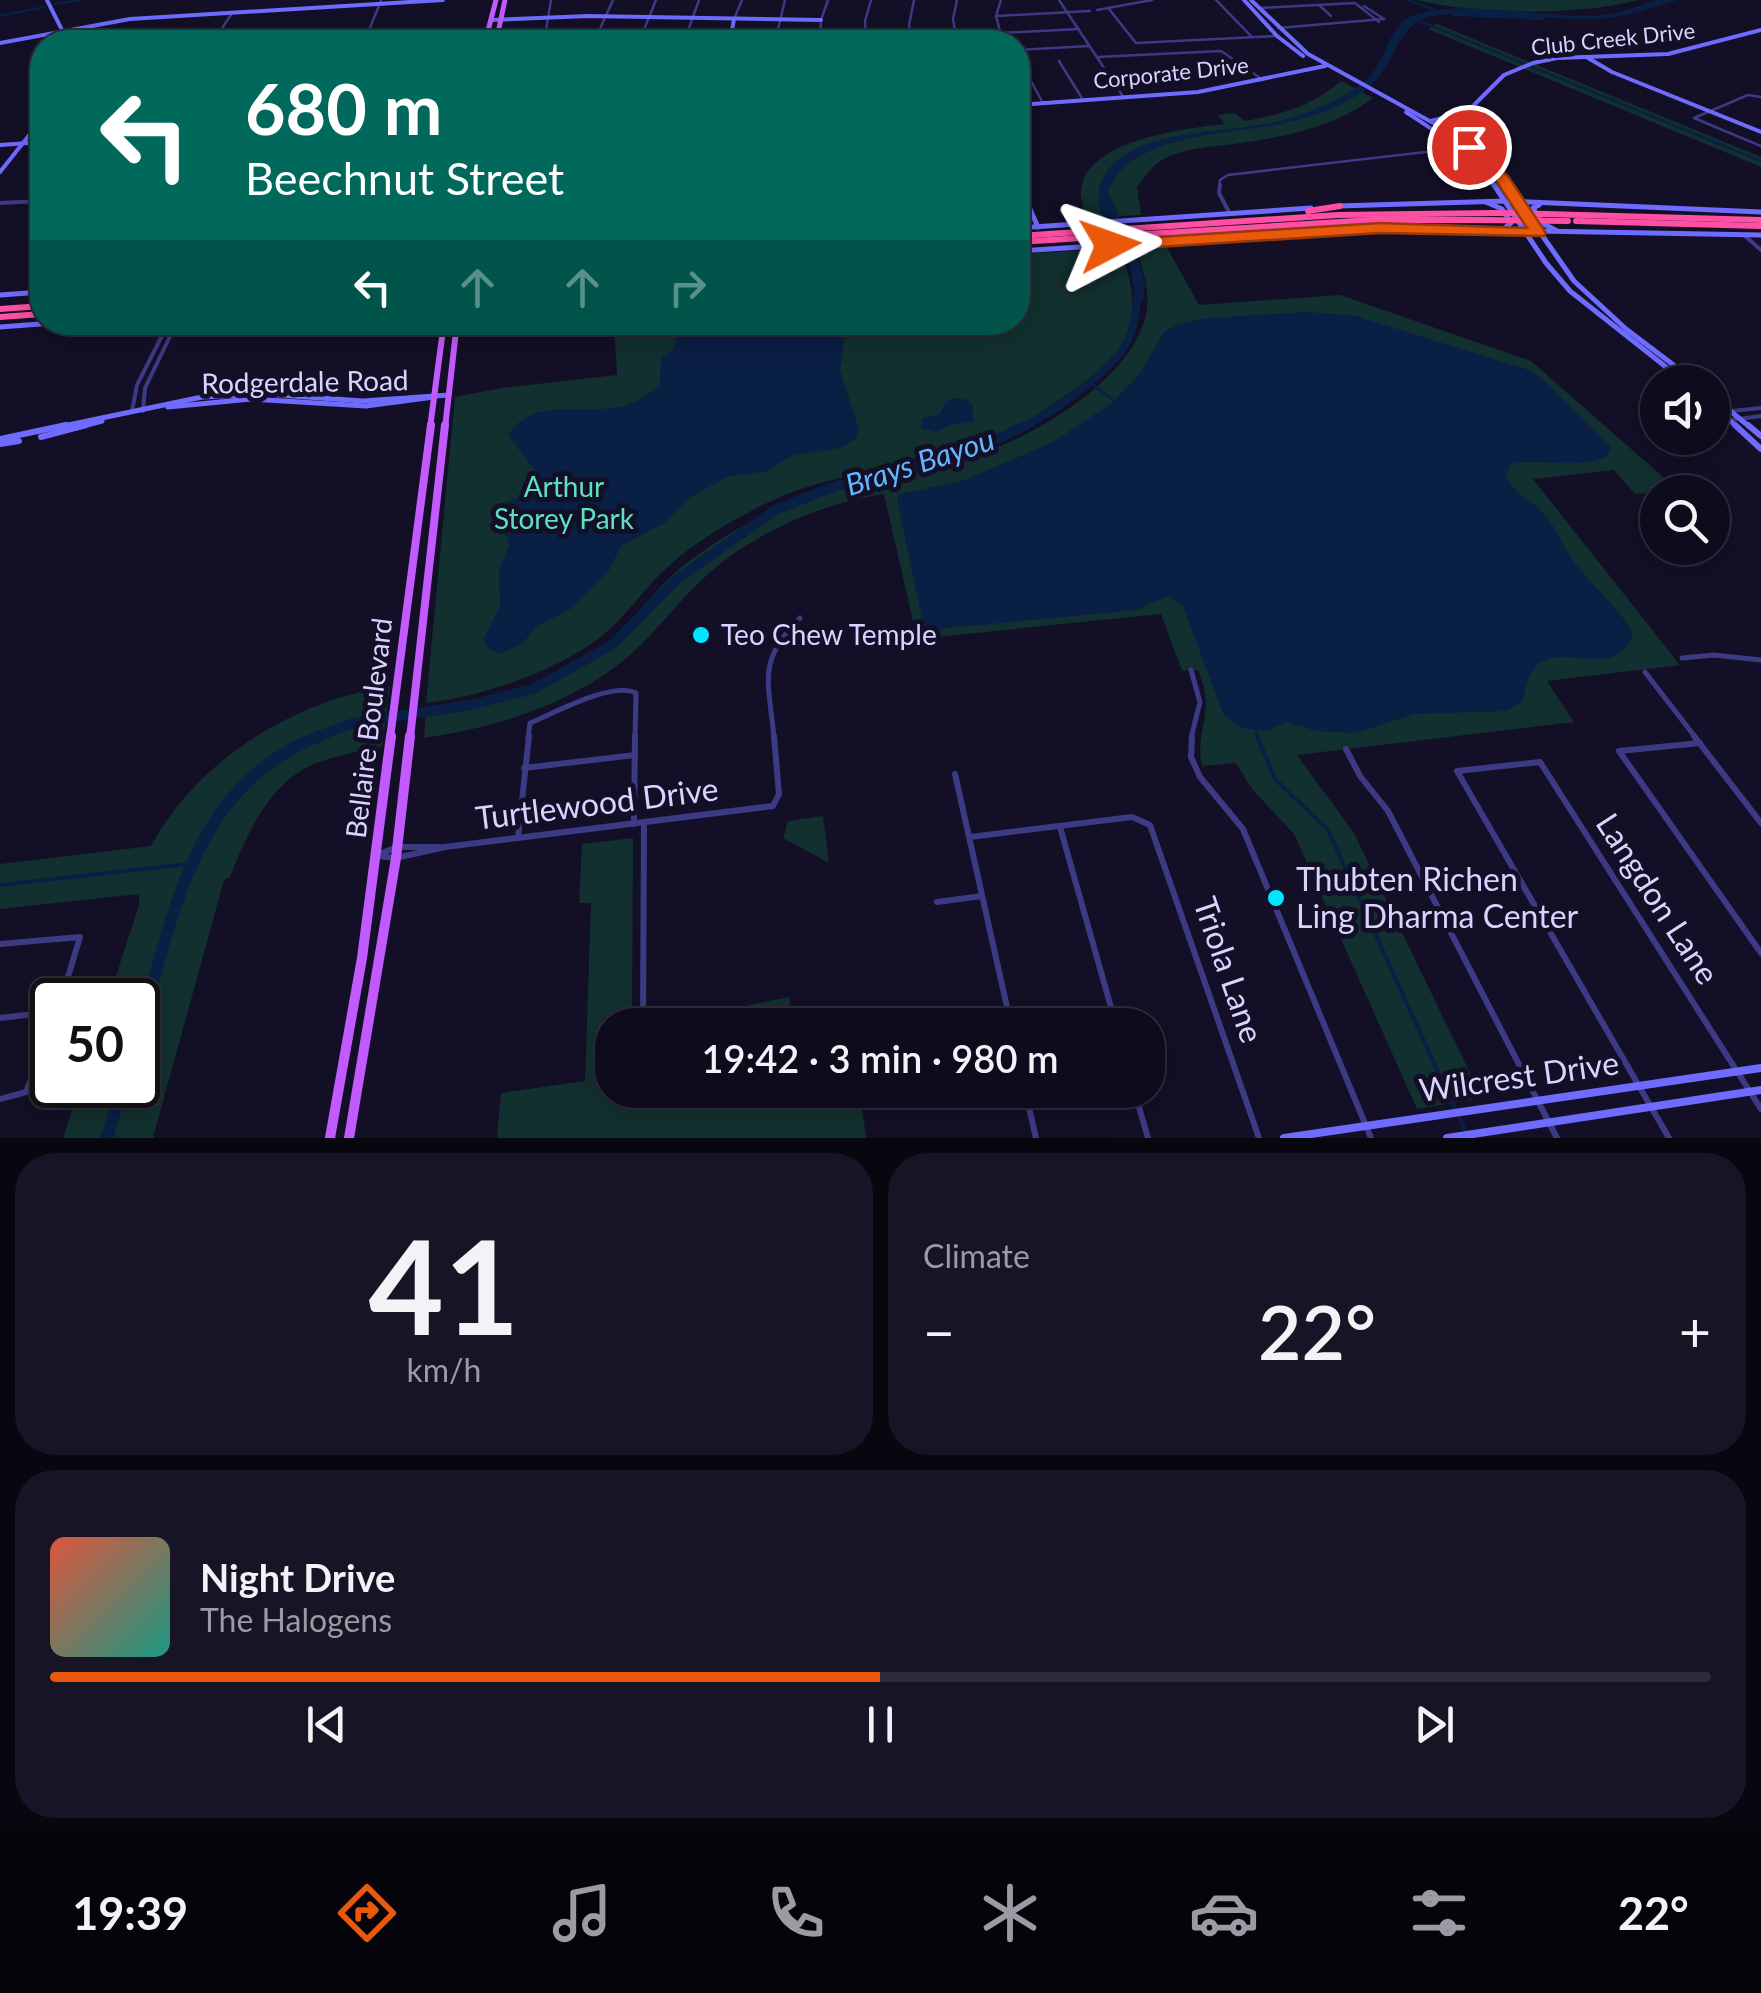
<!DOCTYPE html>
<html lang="en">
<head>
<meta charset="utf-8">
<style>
  body { margin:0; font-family:Lato,sans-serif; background:#171425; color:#f1f3f6; height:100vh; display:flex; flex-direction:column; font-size:38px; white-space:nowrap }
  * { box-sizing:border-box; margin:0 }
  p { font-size:32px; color:#9b9ba3 }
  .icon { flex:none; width:55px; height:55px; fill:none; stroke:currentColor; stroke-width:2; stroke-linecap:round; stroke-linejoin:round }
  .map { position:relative; height:1138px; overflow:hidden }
  .drawer { display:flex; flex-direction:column; gap:15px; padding:15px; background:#08060f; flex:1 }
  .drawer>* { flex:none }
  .guide { position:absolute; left:30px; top:30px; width:1000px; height:305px; border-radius:40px; box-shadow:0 5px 25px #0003,0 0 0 2px #2e2b3b; background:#00695c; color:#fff; overflow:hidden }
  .controls { position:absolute; left:1640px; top:365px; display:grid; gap:20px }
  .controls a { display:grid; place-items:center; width:90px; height:90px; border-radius:50%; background:#0e0b1c; box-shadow:0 5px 25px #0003,0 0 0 2px #2e2b3b; font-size:50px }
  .speed { position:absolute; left:30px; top:978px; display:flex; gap:20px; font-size:50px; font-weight:700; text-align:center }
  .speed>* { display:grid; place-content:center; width:130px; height:130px; border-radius:50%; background:#0e0b1c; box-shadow:0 5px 25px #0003,0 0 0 2px #2e2b3b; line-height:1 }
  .speed .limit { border:5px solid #111; border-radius:15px; background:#fff; color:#111 }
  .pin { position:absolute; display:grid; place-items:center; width:85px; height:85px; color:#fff; margin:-42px; border:5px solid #fff; border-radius:50%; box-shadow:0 2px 10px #0007 }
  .me { position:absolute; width:110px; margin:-55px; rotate:86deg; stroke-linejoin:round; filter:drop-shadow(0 0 8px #0008) }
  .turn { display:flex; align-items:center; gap:35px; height:210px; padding:0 50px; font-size:45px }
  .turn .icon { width:130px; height:130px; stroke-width:2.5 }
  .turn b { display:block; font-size:70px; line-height:85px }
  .lanes { display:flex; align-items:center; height:95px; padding:0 50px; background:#0003; justify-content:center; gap:50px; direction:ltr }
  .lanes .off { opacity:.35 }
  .big { font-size:75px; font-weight:600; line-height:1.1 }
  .drawer .card { flex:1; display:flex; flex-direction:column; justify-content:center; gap:15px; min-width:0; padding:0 35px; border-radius:40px; background:#171425 }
  .drawer .dial { align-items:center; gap:0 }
  .dial b { font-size:130px; line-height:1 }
  .song { display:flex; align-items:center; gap:30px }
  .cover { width:120px; height:120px; border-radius:15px; background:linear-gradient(135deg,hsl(10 70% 55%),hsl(170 70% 35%)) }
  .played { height:10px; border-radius:5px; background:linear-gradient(90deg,#ea580c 50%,#2e2b3b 50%) }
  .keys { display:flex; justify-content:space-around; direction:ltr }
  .heat { display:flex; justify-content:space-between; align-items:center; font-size:55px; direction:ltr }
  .drawer .tiles { flex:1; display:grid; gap:15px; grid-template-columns:1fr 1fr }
  .card:last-child { grid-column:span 2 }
  .trip { position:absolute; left:595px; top:1008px; width:570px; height:100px; border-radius:40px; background:#0e0b1c; box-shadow:0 5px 25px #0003,0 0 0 2px #2e2b3b; font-weight:600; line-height:100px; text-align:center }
  .tabs { display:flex; height:160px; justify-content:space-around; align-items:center; background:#06040b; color:#9b9ba3 }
  .tabs .icon { width:70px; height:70px }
  .tabs .on { color:#ea580c }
  .tabs b { font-size:45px; color:#f1f3f6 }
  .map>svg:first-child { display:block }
</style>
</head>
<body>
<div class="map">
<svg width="1761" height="1138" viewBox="0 0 1761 1138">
  <rect width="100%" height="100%" fill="#130f26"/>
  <!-- green -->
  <g fill="#12302f">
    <path d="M1415,0H1639C1573,16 1482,15 1415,0Z"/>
    <path d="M1437,24L1761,157V167L1428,29Z"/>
    <path d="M1341,81L1373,98C1333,128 1281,138 1233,144C1210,147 1184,148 1164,159C1152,165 1145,177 1137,187L1141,215L1087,218C1052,143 1180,129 1225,124L1217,115L1235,113L1245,121C1282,114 1312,106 1341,81Z"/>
    <path d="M1165,244L1199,305L1340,295L1531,361L1679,491L1635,494L1614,470L1533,479L1680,665L1547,681L1574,722L1297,755L1354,833L1482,1098L1417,1109L1294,834L1252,789L1236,763L1202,766C1194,726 1217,716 1198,670L1182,671L1161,614L917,639L884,494C822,503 753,533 706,576C680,599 659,629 632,653C576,703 496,728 424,738L426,713C479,709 571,677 610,641C635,619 654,590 679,569C739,521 805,493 879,474L882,479C914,471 948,465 979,454C1037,436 1141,373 1147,307C1149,285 1142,267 1135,247Z"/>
    <path d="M1120,248C1133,284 1142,322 1116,356C1104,370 1084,382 1069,393C1032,420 993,444 948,455C887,471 823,475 765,504C732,520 698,540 670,565C645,586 627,616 602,636C555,672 483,696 426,703L455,397L502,388L617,375L614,323L1018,322V254Z"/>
    <path d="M390,686L382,746C356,753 321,757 299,772C263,796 245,839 230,877L224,880L153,1138H63L80,1085H138V1000H108L139,905V894L0,909V864L151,846C198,759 294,701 390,686Z"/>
    <path d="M823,816L829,863L783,838L788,821Z"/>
    <path d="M633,838L632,1025H612V1090H860L866,1138H497L501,1093L585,1081L591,903H579L582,844Z"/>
    <path d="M789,997L792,1020L850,1012L852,1025H750L749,1005Z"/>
  </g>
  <!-- water -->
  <g fill="#0a1f44">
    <path d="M1656,0H1678C1652,8 1624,18 1597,19C1542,21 1485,5 1430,17C1397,25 1395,64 1372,84C1354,100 1328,111 1305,118C1245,137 1136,126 1108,191L1141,268L1145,284L1143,302H1135C1134,286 1132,272 1126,257C1115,233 1089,209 1102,181C1125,125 1233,135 1283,120C1313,111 1349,98 1371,75C1388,56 1388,25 1414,15C1457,0 1542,16 1589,16C1613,16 1634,7 1656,0Z"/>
    <path d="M1308,312L1356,316L1529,370L1542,378L1611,447L1608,456C1576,471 1544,457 1511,464L1506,474C1512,494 1530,498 1543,513C1558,529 1564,550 1577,566C1596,589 1618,607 1633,633C1615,686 1556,636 1532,671C1527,679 1525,693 1522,702L1507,711L1415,714L1355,733L1317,731L1286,722L1268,731L1242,728L1223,714L1183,606L1168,596L1136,610L938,629L928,627L922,619L897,499L900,494L965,480L1053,442L1112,403L1141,372L1164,332L1178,324L1207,318Z"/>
    <path d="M681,323H931L863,328L845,337L840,370L859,429L856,439L840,448L791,456L767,471L726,477L690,498L664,523L621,546L608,572L572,608L537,626L522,644L499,654L488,648L483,640L500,606L499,570L509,545L507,536L494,522L498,508L531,490L538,475L508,435C532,397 579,414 618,407C635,404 647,395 660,385L661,358L673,350Z"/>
    <path d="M954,398H965L973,405V422L950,425L935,432L921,428L923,418L940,414L945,402Z"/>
  </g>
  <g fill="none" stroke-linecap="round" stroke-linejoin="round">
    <!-- stream-far1 -->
    <g stroke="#0a1f44" stroke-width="2.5">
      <path d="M1408,0L1435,10"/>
      <path d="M55,4L80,0"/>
      <path d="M0,16L44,7"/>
      <path d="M1420,21L1761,161"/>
      <path d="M1090,382L1114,401"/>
      <path d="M1256,727L1257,738"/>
    </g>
    <!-- stream -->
    <g stroke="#0a1f44" stroke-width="4">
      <path d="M1257,736L1275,779L1328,830L1455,1109"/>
      <path d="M0,885L189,864"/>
      <path d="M1459,1117L1466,1132"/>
    </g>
    <!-- river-far3 -->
    <path stroke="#0a1f44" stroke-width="6" d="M1454,13L1542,17"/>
    <!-- river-far2 -->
    <path stroke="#0a1f44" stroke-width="8" d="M1021,428C1052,413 1115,370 1129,338C1135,324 1136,307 1139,292"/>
    <!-- river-far1 -->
    <path stroke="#0a1f44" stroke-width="10" d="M313,738L354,723L470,705L533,689L612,645L676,580L775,510L833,487L988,444L1026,425"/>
    <!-- river -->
    <g stroke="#0a1f44" stroke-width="12">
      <path d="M138,1036C173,919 191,784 320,736"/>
      <path d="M107,1138L123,1085"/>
    </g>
    <!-- street-far3 -->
    <g stroke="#3d3a85" stroke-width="2.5">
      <path d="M957,0L953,19L957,42"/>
      <path d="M1001,0L996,16L1003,42"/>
      <path d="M1059,0L1124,98"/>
      <path d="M1216,0L1252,37"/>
      <path d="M1319,5L1331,16"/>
      <path d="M1364,6L1384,19"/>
      <path d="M1260,8L1355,3L1379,22"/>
      <path d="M1109,9L1136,43L1277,36"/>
      <path d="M1097,10L1152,0"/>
      <path d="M996,16L1090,11"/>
      <path d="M734,19L742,0"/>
      <path d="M1278,28L1384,19"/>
      <path d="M999,33L1079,29"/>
      <path d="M213,42L232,13"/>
      <path d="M364,42L381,1"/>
      <path d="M544,42L551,0"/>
      <path d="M594,42L613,0"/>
      <path d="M639,42L656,0"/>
      <path d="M684,42L699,0"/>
      <path d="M775,42L785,0"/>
      <path d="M820,42L821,20L828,0"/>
      <path d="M866,42L865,21L871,0"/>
      <path d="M911,42L909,25L914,0"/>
      <path d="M1018,50L1089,46"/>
      <path d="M1098,57L1221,51L1263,80"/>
      <path d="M1059,61L1083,100"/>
      <path d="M1021,63L1043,103"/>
      <path d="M1694,118L1761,146"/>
      <path d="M1694,118L1748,95L1761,97"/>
      <path d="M1219,187L1220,180L1228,175L1460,148"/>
    </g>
    <!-- street-far2 -->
    <g stroke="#3d3a85" stroke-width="4">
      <path d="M1220,185L1219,193L1230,214"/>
      <path d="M0,203L42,201"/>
      <path d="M1745,236L1761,250"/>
      <path d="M132,411L137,385L169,322"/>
      <path d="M143,411L145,388L177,322"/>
      <path d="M1722,412L1761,408"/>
      <path d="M1731,420L1761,416"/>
    </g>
    <!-- street-far1 -->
    <g stroke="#3d3a85" stroke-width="5">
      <path d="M1682,658L1714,655L1761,660"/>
      <path d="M1191,670L1200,702L1191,738"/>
      <path d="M1645,672L1696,738"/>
      <path d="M528,738L530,723C555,713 612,681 636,693L635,738"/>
      <path d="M774,738C769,681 756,662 800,618"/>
    </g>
    <!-- street -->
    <g stroke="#3d3a85" stroke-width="6">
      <path d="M1192,736L1191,757L1200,777L1243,829L1371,1138"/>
      <path d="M1694,736L1761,823"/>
      <path d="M1700,743L1619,751L1761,953"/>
      <path d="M1346,749L1360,776L1388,811L1557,1138"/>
      <path d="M524,768L635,755"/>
      <path d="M955,774L1011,1025"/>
      <path d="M634,824L635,736"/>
      <path d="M1060,827L1116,1025"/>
      <path d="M970,837L1132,817L1150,825L1259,1138"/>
      <path d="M518,838L529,736"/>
      <path d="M377,855L397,847H440"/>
      <path d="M377,856L396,858L445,847L773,806L779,794L774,736"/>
      <path d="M937,902L982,896"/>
      <path d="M0,944L80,937L61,1000"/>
      <path d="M0,1018L52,1012"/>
      <path d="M643,1025L644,823"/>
      <path d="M1025,1090L1036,1138"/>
      <path d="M1134,1090L1148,1138"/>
      <path d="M0,1099L26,1092L52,1025"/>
      <path d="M1669,1138L1457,771L1540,762L1761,1109"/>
    </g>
    <!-- secondary-far3 -->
    <g stroke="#6f6bff" stroke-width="4">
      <path d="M47,0L68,42"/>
      <path d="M1244,0L1277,36L1303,56"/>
      <path d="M1251,0L1308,54L1435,124L1481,157L1509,187"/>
      <path d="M491,20L588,16L821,20"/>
      <path d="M730,42L734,19"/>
      <path d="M0,43L130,19L443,0"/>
      <path d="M1588,58L1612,72L1761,132"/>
      <path d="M1018,105L1198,92L1325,66"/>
      <path d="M1406,112C1439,134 1473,154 1495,187"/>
      <path d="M1431,121L1468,111L1504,75L1533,63L1557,58L1668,54L1761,30"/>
      <path d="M0,145L42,142"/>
      <path d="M0,172L42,119"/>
      <path d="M1018,183L1020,187"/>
    </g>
    <!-- secondary-far2 -->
    <g stroke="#6f6bff" stroke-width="5">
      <path d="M1019,185L1038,227"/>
      <path d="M1494,185L1546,263L1570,291L1685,382"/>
      <path d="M1507,185L1574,281L1626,329L1696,382"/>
      <path d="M1486,202L1502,209L1511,223L1501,231"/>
      <path d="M1539,205L1533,208L1542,223L1557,231"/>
      <path d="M1338,206L1506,201L1761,212"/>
      <path d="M1018,228L1311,208"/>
      <path d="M1378,228L1761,235"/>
      <path d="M1018,251L1361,229"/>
      <path d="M0,295L42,292"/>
      <path d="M0,327L67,322"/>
      <path d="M1712,396L1751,428"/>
      <path d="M1712,404L1738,428"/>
      <path d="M168,407L251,399L366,406L434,397"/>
      <path d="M54,428L202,397L265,394L363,401L449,395"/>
      <path d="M76,428L102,421"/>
    </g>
    <!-- secondary-far1 -->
    <g stroke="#6f6bff" stroke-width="6">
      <path d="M1735,425L1761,449"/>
      <path d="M1748,425L1761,436"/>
      <path d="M41,437L86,425"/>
      <path d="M0,439L66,425"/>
      <path d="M0,444L19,441"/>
    </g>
    <!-- secondary -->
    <g stroke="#6f6bff" stroke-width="8">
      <path d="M1284,1138L1761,1068"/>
      <path d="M1447,1138L1761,1090"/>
    </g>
    <!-- primary-far3 -->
    <g stroke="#c25bff" stroke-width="5">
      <path d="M485,42L496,0"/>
      <path d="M496,42L505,0"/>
    </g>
    <!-- primary-far2 -->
    <g stroke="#c25bff" stroke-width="6">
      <path d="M430,428L444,322"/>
      <path d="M445,428L457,322"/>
    </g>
    <!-- primary-far1 -->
    <g stroke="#c25bff" stroke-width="8">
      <path d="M390,738L431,425"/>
      <path d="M410,738L445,425"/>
    </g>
    <!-- primary -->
    <g stroke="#c25bff" stroke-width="10">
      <path d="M330,1138L362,958L391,736"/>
      <path d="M349,1138L396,858L410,736"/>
    </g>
    <!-- highway -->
    <g stroke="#ff4fa3" stroke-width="6">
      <path d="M1308,211L1340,206"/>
      <path d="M1545,214L1761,220"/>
      <path d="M1576,221L1761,226"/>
      <path d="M1346,226L1380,228"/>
      <path d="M1018,236L1338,215L1495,213"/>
      <path d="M1018,242L1372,220H1480"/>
      <path d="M0,309L42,306"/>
      <path d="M0,317L42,314"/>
    </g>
    <!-- highway-bridge -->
    <g stroke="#ff4fa3" stroke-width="6">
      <path d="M1495,213L1545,214"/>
      <path d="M1480,220L1568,221"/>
    </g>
  </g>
  <!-- route -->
  <path fill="#ea580c" stroke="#983908" stroke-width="2.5" d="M1469,143L1508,176L1546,233L1544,236L1380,233L1110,250L1102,245L1110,240L1380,223L1527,228L1497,182L1462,147Z"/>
  <!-- markers -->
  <g fill="#00e5ff" stroke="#130f26" stroke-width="4">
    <circle cx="701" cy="635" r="10"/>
    <circle cx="1276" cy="898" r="10"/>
  </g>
  <g text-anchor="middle" stroke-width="10" stroke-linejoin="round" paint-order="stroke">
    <!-- far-street labels -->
    <g font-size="22" fill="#d9d4ff" stroke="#130f26">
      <text transform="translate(1613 39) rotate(-6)" y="8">Club Creek Drive</text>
      <text transform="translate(1171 73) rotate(-6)" y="8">Corporate Drive</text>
    </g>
    <!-- street labels -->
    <g font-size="28" fill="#d9d4ff" stroke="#130f26">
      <text transform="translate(305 382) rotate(-1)" y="10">Rodgerdale Road</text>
      <text transform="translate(369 728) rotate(-83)" y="10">Bellaire Boulevard</text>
    </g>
    <!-- park labels -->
    <g font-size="28" fill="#5fe0c0" stroke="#130f26">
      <text x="564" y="497">Arthur<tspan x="564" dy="32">Storey Park</tspan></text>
    </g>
    <!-- poi labels -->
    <g font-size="28" fill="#d9d4ff" stroke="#130f26" text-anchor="start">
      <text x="721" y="645">Teo Chew Temple</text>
    </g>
    <!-- water labels -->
    <g font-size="30" font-style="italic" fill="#62b6ff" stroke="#130f26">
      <text transform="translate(920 463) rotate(-18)" y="10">Brays Bayou</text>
    </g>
    <!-- near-street labels -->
    <g font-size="32" fill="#d9d4ff" stroke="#130f26">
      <text transform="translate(597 804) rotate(-7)" y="11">Turtlewood Drive</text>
      <text transform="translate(1657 899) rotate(57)" y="11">Langdon Lane</text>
      <text transform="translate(1228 970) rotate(71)" y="11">Triola Lane</text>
      <text transform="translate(1519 1077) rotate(-8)" y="11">Wilcrest Drive</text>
    </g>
    <!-- near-poi labels -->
    <g font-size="32" fill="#d9d4ff" stroke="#130f26" text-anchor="start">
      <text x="1296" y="891">Thubten Richen<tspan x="1296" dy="37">Ling Dharma Center</tspan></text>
    </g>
  </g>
</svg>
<div class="controls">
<a><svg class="icon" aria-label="sound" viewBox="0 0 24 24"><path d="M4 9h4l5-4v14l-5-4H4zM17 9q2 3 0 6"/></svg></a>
<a><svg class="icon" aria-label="search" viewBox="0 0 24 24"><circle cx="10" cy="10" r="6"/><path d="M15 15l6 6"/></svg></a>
</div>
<div class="speed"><div class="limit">50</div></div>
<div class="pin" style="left:1469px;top:147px;background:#d93025"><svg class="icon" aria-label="arrive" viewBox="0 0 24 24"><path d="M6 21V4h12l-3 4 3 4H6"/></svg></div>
<svg class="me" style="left:1110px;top:245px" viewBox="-20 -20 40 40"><path d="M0-17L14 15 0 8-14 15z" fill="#ea580c" stroke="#fff" stroke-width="4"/></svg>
<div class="trip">19:42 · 3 min · 980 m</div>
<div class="guide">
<div class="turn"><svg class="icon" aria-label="left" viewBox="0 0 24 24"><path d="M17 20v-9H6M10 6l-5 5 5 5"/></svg><div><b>680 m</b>Beechnut Street</div></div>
<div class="lanes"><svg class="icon" aria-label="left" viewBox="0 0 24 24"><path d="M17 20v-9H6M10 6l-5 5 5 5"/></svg><svg class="icon off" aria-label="ahead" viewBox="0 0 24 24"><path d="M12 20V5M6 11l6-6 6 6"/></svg><svg class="icon off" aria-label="ahead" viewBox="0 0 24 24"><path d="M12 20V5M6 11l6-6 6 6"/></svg><svg class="icon off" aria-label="right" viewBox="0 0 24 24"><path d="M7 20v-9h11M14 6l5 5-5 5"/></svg></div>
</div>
</div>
<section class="drawer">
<div class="tiles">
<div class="card dial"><b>41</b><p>km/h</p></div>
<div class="card"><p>Climate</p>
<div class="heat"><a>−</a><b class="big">22°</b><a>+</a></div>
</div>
<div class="card">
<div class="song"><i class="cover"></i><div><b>Night Drive</b><p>The Halogens</p></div></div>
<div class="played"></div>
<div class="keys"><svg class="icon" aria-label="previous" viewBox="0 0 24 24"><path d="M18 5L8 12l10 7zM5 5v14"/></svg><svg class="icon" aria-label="pause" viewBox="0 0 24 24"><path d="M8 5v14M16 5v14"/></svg><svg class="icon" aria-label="next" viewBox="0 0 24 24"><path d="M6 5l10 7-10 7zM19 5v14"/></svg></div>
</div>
</div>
</section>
<nav class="tabs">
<b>19:39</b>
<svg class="icon on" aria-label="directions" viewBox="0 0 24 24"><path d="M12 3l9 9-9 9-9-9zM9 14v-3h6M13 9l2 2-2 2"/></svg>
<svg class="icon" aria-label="music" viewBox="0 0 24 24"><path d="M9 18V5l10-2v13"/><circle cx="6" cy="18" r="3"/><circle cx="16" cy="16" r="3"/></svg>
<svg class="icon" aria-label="phone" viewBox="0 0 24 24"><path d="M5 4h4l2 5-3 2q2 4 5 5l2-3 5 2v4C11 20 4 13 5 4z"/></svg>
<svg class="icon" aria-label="climate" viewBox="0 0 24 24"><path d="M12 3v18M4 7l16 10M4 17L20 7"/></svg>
<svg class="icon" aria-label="car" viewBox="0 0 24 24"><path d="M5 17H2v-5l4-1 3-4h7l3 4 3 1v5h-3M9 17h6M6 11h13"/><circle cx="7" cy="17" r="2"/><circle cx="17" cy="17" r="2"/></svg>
<svg class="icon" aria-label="filters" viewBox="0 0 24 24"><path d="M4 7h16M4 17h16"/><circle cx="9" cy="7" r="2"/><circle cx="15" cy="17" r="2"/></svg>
<b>22°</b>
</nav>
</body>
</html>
